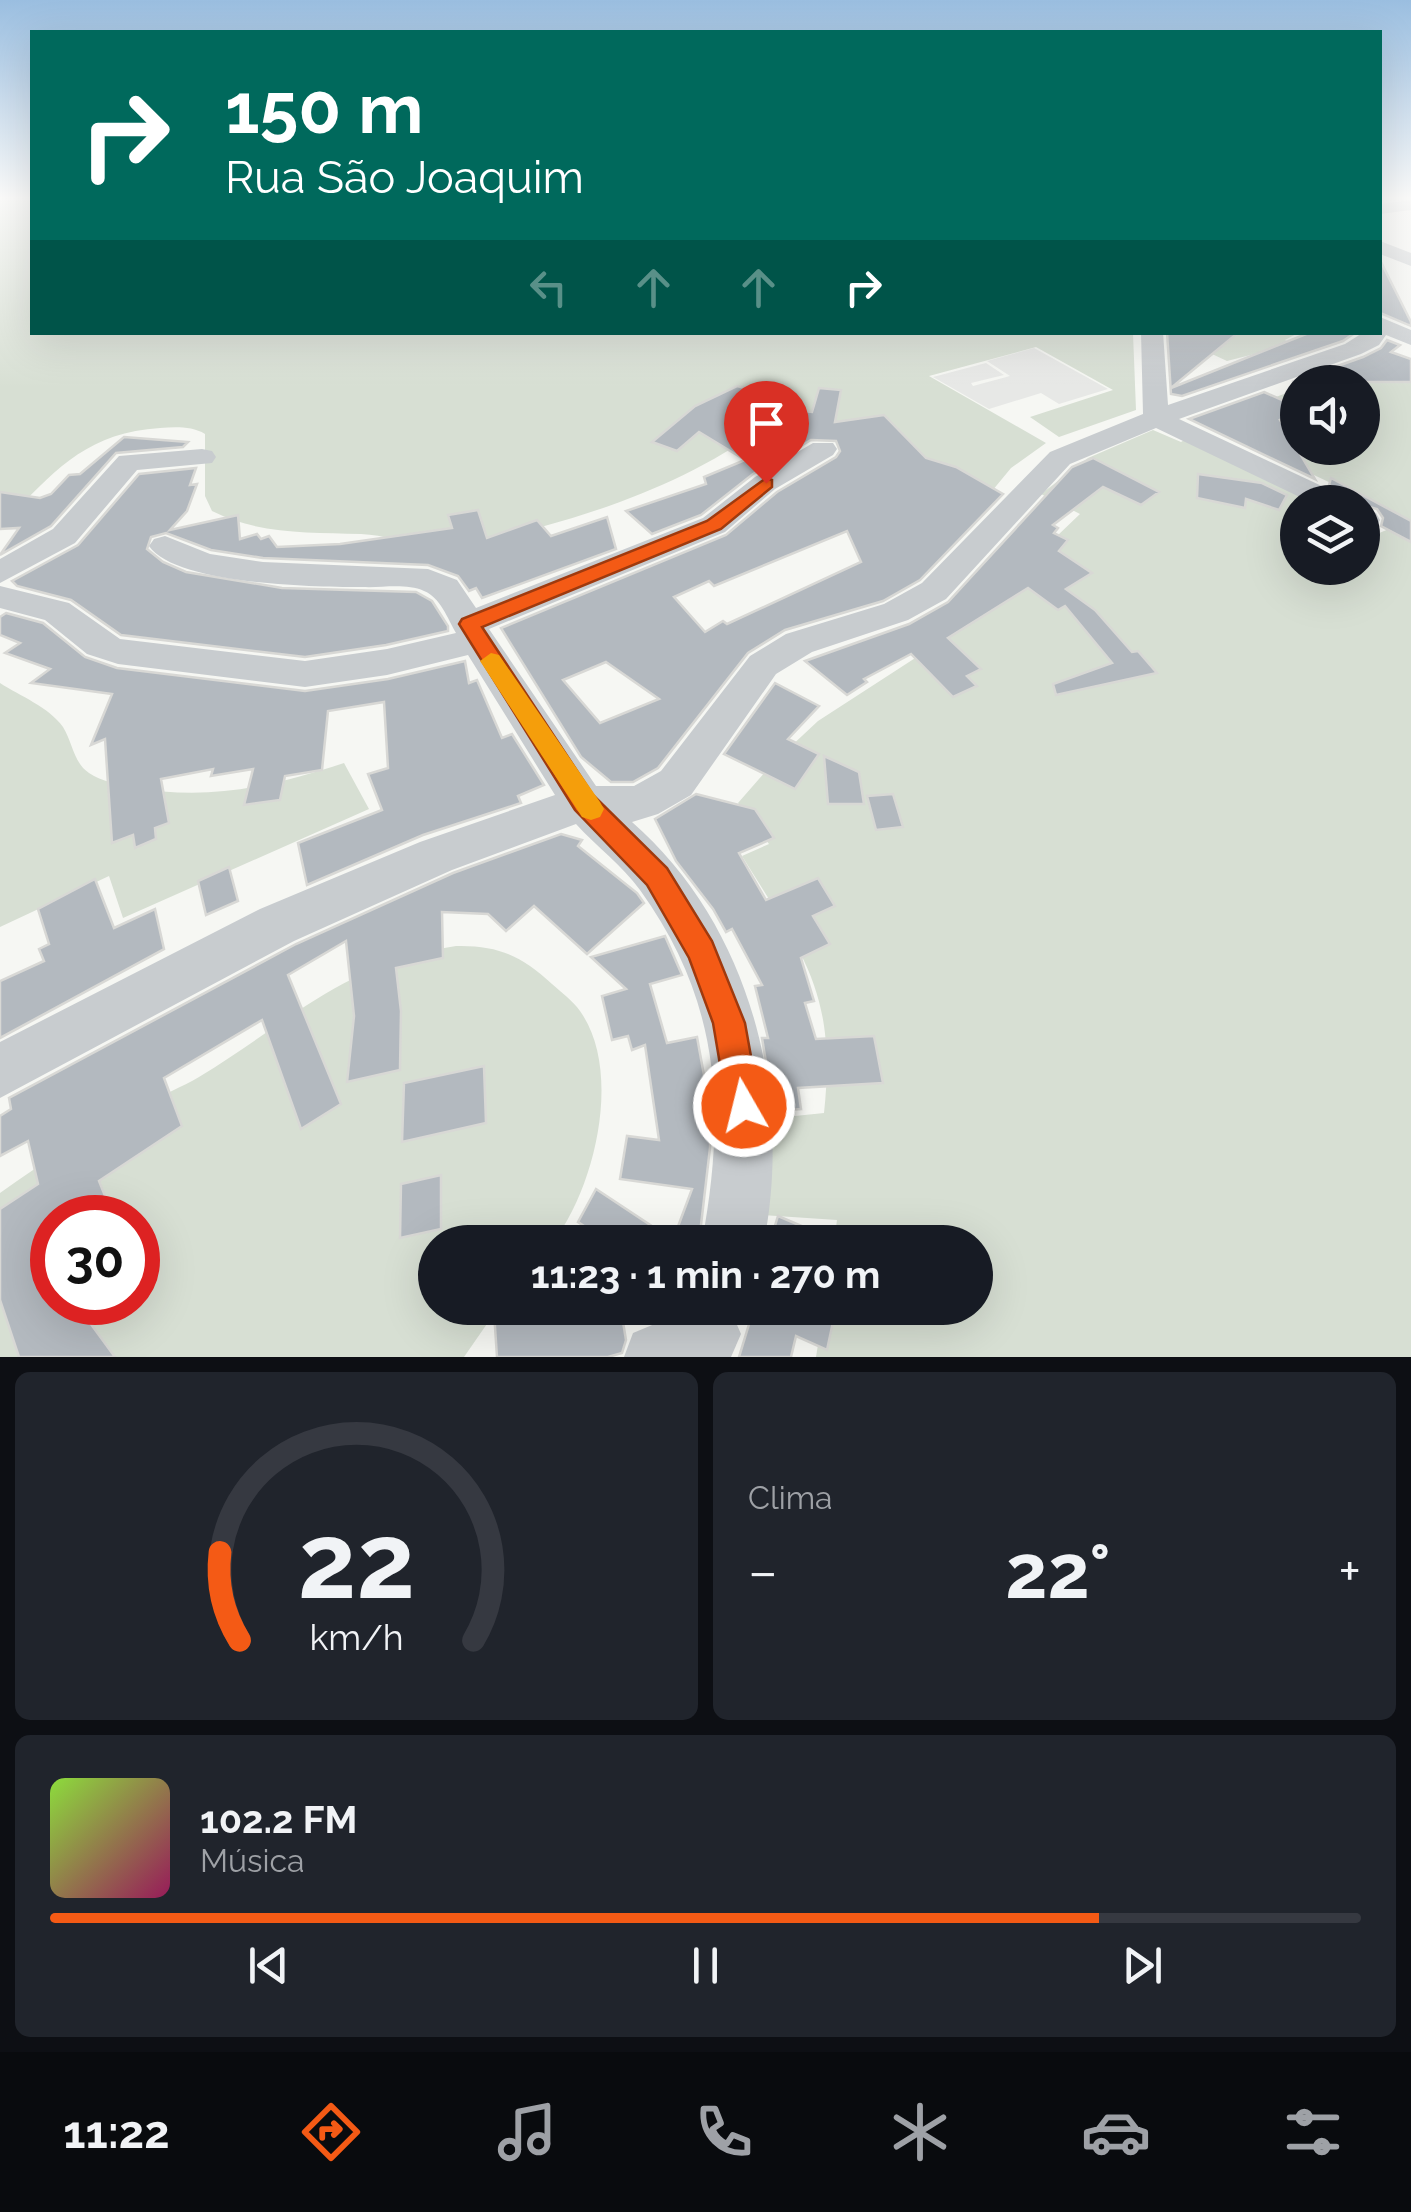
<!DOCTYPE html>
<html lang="pt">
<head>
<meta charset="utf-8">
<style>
  body { margin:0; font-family:Raleway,sans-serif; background:#20242c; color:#f1f3f6; height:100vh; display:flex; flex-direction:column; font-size:38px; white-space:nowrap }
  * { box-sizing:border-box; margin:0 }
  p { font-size:32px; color:#9ea1a6 }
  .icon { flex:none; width:55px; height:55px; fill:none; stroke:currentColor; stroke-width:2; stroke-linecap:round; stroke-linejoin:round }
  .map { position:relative; height:1357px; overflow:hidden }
  .drawer { display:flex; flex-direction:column; gap:15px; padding:15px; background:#0d0f14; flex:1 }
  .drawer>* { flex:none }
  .hud { position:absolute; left:30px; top:30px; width:1352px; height:305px; border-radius:0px; box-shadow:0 10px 40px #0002; background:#00695c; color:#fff; overflow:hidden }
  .tools { position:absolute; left:1280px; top:365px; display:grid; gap:20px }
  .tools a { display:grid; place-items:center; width:100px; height:100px; border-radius:50%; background:#171b24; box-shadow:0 10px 40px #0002; font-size:50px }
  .speed { position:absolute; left:30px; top:1195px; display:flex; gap:20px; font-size:50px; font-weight:700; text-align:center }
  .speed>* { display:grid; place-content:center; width:130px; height:130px; border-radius:50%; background:#171b24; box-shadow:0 10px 40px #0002; line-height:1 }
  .speed .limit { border:15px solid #d22; background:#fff; color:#111 }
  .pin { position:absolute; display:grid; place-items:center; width:85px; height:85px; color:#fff; margin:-102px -42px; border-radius:50% 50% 50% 0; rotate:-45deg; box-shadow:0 0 10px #0007 }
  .pin .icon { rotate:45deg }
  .me { position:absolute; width:110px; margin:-55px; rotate:352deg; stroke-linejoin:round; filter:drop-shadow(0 0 8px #0008) }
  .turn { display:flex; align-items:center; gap:35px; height:210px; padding:0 30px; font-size:45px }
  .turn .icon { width:130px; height:130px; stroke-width:2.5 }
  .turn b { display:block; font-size:70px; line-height:85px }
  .lanes { display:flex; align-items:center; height:95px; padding:0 30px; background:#0003; justify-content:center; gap:50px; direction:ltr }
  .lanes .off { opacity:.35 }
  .big { font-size:75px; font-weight:700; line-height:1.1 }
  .drawer .tile { flex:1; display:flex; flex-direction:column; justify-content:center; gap:15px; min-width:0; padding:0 35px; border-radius:15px; background:#20242c }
  .drawer .dial { align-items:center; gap:0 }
  .dial svg { height:260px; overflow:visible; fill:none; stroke:#363941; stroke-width:7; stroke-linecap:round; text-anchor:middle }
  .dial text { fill:#f1f3f6; stroke:none }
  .song { display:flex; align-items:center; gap:30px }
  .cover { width:120px; height:120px; border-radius:15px; background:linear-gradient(135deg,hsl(90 70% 55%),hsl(330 70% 35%)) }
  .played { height:10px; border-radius:5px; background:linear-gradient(90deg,#f45a15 80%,#363941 80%) }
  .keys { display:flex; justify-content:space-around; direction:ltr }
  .heat { display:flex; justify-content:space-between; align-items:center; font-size:55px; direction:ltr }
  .drawer .tiles { flex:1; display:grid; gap:15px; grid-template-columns:1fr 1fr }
  .tile:last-child { grid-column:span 2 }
  .trip { position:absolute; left:418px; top:1225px; width:575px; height:100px; border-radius:50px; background:#171b24; box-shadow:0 10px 40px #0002; font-weight:700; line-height:100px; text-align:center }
  .tabs { display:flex; height:160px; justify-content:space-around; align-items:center; background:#090b0e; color:#9ea1a6 }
  .tabs .icon { width:70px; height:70px }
  .tabs .active { color:#f45a15 }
  .tabs b { font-size:45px; color:#f1f3f6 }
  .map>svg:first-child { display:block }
</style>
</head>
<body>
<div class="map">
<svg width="1411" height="1357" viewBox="0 0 1411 1357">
  <rect width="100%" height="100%" fill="#f6f7f3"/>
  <!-- built -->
  <path fill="#e7e8e6" d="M1034,348L1108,389L1059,404L1041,393L989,409L933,377L986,363L1004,375L971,383L973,386L1010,376L987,361Z"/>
  <!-- green -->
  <g fill="#d7dfd3" fill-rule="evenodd">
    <path d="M0,198H32V332L1133,333L1136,410L1059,437L1030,417L1113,390L1036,347L929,376L1046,443L1011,468L978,508L792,406C717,467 633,502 541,527C505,537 466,548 428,545C405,543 384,535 361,534C308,532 260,535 212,511L205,496V434C192,426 175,427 160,428C82,433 52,475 0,526Z"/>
    <path d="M1233,333H1298L1285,340L1293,344L1227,361L1212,354L1237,335Z"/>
    <path d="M1371,362L1411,375V1357H816L824,1308H975V1242H834L837,1220L761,1215L766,1119L824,1113C837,992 803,955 742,856L769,844L738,803L772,764L818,721L960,629L1080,514L1041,494L1088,458L1153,430L1181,442L1189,437L1320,502H1298V568H1362L1363,526L1377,534L1410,520L1205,424L1297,389L1298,448H1362V382H1315Z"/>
    <path d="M0,683C20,696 49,707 63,727C73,743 73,762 89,773C102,782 118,784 133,787C208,802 273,786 344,763L369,809L123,918L109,876L0,927Z"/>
    <path d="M456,946C498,945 522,956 552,984C561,992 573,1001 580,1011C623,1071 595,1188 553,1242H435V1308H498L464,1357H0V1193C46,1160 94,1130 144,1104C162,1095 182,1087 199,1077C290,1022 344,963 456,946ZM52,1218H138V1302H52Z"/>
  </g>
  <!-- building -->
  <g fill="#b3b9bf" stroke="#d8d8d5" stroke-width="2.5" fill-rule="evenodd">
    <path d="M1380,260L1411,322V326L1380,313Z"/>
    <path d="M1167,332H1239L1171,388L1311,332H1356L1343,341L1182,396L1171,394Z"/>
    <path d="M1387,340L1400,345L1391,352L1411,359V382H1292L1363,357L1381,348Z"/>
    <path d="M737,386L753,390L791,410L812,412L819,388L841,390L835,422L884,415L926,458L956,467L1003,494L920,580L883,601L785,630L748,653L658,768L633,782H611L581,757L501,628L726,535L777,492L836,457L840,451L836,441L811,440L753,474L701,515L652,534L626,511L706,484L704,477L745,460L699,432L677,451L652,442L695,406ZM847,531L861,562L727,624L723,621L705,632L674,597L709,581L714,586ZM606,662L659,699L600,723L563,680Z"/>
    <path d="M1264,392L1298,407V413L1280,420L1315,479L1189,419Z"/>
    <path d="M124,437L188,442L183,447L116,453L51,526L0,555L19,528L0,529V492L40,498L51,494L69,475L80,474Z"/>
    <path d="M1093,458L1159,492L1141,505L1103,487L1053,525L1058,528L1054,533L1068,540L1059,551L1092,573L1066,589L1095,610L1132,652L1138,651L1157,673L1056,695L1053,684L1112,663L1065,606L1058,610L1028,588L948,638L981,669L967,676L977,686L953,697L911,654L864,679L867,682L847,695L805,661L909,624L948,602L1072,467Z"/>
    <path d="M196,468L190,485L197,484L187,511L170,530L238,515L240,539L257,534L261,539L269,536L277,547L340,544L452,528L448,515L478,510L487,538L537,520L551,536L607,517L616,549L482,598L476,588L469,591L458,576L428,565L263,558L211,550L166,533L151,537L147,549L163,562L186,572L282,588L416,592L432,601L448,626V631L386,645L305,657L121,635L71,600L17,586L12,581L78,545L139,474Z"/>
    <path d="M1198,474L1262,483L1287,495L1279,510L1246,499L1245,508L1197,498Z"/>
    <path d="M1331,478L1411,521V542L1381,526L1383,518L1377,509L1351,502L1345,493L1329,485Z"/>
    <path d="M6,613L43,623L85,657L117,668L305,691L388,679L465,661L469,683L477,680L502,738L512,734L544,785L518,796L521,803L423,835L307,885L298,843L382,810L368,774L388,768L384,702L328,711L322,770L285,776L280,800L244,805L253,769L211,776L213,769L161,779L169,823L155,828L156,839L135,848L133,835L112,843L105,739L91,745L112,694L31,683L50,669L5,653L20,643L0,635V617Z"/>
    <path d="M775,683L819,706L788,739L819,754L795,789L724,754Z"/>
    <path d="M824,756L859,772L864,804H828Z"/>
    <path d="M696,794L755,809L774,838L739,853L766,900L818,878L835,906L813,916L830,944L801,958L814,1001L805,1003L816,1039L874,1036L883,1083L798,1088L801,1109L774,1111L762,1038H768L755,986L762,985L732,929L726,932L713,909L676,861L655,819Z"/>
    <path d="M893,794L903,827L876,830L867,796Z"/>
    <path d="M561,834L582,840L578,846L637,893L644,903L587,954L534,906L506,931L488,914L442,912L443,958L396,968L401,1011L400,1070L347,1082L354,1016L346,941L288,975L341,1104L301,1129L262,1020L164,1078L182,1126L99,1181L114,1218H52V1302H102L85,1316L115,1357H19L0,1300V1209L38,1184L28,1141L0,1156V1116L11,1109L9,1098L296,944L453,873Z"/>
    <path d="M229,867L238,901L206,915L198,881Z"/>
    <path d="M95,879L114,928L155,909L164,949L0,1038V981L44,961L39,949L49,944L38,909Z"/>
    <path d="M665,936L682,975L650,984L667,1043L697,1037L710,1108V1148L699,1242H587L593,1232L578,1222L596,1189L673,1240L692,1189L620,1179L627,1136L659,1140L645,1045L632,1050L628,1036L612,1040L602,996L626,989L591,957Z"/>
    <path d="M484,1066L486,1123L402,1142L404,1083Z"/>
    <path d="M441,1175V1229L400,1238L401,1184Z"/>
    <path d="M778,1216L839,1242H770Z"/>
    <path d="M508,1308H630L623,1322L626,1340L622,1353L608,1357H497L494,1312Z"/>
    <path d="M754,1308H836L827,1350L796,1336L791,1357H739Z"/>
  </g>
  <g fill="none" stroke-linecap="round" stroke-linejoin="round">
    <!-- minor -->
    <g fill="#c8cccf" fill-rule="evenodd">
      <path d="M1411,200V210L1380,214V204Z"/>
      <path d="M1380,241L1411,253V266L1380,254Z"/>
      <path d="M1380,317L1411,330V345L1386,335L1379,345L1361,354L1179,419L1343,496L1347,502H1310L1156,428L1070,464L946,599L908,620L812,652L776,674L691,795L658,814L632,822C749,924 793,1093 764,1242H702C726,1112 721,1002 640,890C622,865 597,847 576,824L452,870L294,941L0,1098V1042L260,909L420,842L555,795L468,655L387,675L305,687L118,664L87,654L45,620L0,608V586L69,603L120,639L305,661L387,649L456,633C448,619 440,597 424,591C406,583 382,588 363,587C317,587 176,585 149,546L154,539L165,536L210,554L263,562L428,569L457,580L476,608L703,518L755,477L813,443H833L837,449L833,455L775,489L725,532L489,629L596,786H634L661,771L750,656L786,634L884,604L922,583L1050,452L1143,414L1141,332H1163L1168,405L1345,344L1364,332H1380Z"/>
      <path d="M202,449L212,451L216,457L212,463L137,470L75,543L0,583V559L53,529L119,456Z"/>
      <path d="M1362,510L1376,513L1380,520L1376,527L1362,529Z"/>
      <path d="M693,1308L731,1311L741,1334L731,1357H624L633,1333Z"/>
    </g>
  </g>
  <!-- sky -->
  <linearGradient id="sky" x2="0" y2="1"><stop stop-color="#9abee0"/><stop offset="0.51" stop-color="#fbfbfa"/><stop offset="1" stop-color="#fbfbfa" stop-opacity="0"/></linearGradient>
  <rect width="1411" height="388" fill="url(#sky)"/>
  <!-- route -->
  <path fill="#f45a15" stroke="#9f3a0e" stroke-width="2.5" d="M766,478L772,480V487L721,529L482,627L593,795L667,868L712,941L745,1023L760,1106L755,1118L744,1123L732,1118L727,1106L713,1023L689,958L647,885L575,810L459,624L462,619L707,521Z"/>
  <!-- slow -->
  <path fill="#f59e0b" d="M491,653L499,655L600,802L604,809L600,817L591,820L582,817L480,661Z"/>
</svg>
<div class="tools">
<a><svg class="icon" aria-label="sound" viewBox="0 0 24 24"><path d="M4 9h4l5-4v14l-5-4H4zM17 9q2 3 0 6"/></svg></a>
<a><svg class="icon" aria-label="layers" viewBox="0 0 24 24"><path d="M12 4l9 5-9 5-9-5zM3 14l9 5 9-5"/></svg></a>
</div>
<div class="speed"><div class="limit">30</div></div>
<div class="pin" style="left:766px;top:483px;background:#d93025"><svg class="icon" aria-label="arrive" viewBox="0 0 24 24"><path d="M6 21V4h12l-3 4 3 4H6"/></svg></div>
<svg class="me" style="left:744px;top:1106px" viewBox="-20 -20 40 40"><circle r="17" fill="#f45a15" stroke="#fff" stroke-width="3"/><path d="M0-11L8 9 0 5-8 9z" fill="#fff"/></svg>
<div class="trip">11:23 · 1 min · 270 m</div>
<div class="hud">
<div class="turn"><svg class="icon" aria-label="right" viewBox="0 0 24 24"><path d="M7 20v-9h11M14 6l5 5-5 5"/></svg><div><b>150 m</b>Rua São Joaquim</div></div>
<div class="lanes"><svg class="icon off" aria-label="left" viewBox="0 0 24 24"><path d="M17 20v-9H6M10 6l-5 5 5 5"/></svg><svg class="icon off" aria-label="ahead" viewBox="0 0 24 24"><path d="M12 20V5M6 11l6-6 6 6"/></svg><svg class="icon off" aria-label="ahead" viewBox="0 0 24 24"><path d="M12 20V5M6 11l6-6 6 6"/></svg><svg class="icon" aria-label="right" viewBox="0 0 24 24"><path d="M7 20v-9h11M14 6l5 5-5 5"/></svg></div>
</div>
</div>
<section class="drawer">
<div class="tiles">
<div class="tile dial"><svg viewBox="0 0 100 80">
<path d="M14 69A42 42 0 1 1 86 69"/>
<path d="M14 69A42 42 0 0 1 8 42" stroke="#f45a15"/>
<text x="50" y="56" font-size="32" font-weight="700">22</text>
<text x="50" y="72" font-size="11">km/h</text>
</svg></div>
<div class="tile"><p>Clima</p>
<div class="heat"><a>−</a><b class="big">22°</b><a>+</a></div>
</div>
<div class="tile">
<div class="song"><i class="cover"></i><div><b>102.2 FM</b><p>Música</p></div></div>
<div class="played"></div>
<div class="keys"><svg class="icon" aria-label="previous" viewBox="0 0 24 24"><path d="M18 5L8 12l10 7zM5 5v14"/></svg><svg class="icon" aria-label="pause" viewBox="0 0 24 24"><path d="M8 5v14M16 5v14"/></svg><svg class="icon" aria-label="next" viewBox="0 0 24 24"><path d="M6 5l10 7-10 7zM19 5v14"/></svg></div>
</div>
</div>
</section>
<nav class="tabs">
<b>11:22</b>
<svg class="icon active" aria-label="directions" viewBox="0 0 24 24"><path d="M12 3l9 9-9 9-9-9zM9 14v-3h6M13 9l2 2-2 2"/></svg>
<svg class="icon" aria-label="music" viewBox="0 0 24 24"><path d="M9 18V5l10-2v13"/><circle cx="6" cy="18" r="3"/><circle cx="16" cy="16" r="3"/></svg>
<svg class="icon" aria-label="phone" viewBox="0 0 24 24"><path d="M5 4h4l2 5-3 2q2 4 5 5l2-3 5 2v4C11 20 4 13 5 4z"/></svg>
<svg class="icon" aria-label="climate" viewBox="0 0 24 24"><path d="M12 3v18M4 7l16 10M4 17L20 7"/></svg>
<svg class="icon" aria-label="car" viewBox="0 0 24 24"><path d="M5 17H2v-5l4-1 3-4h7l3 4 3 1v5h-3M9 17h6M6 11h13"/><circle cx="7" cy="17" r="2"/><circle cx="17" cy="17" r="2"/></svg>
<svg class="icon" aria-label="filters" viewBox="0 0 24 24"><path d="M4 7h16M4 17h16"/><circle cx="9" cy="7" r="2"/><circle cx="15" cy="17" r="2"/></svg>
</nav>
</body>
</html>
